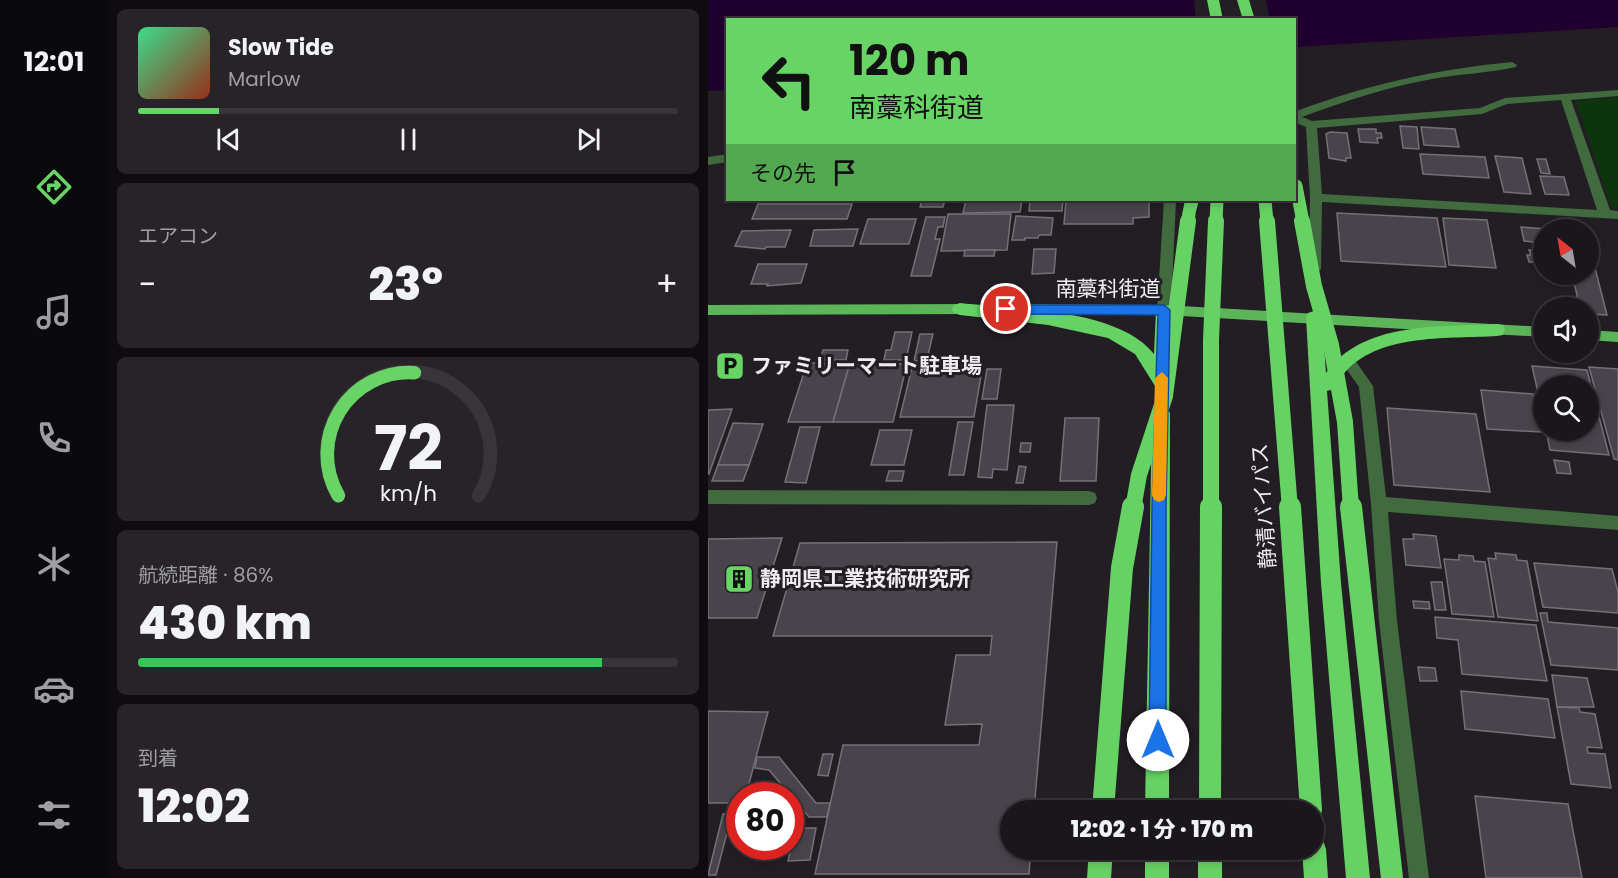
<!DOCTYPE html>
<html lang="ja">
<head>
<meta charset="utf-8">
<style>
  body { margin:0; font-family:Poppins,"Noto Sans JP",sans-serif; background:#272328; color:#f1f3f6; height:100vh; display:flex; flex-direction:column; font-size:22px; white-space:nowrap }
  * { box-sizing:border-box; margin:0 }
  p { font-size:20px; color:#9f9fa3 }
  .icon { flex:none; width:33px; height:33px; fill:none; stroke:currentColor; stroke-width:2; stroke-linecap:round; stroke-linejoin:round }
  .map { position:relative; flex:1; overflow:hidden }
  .panel { display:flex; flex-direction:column; gap:9px; padding:9px; background:#0e0c0f; width:600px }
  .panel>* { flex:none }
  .banner { position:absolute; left:18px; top:18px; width:570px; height:183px; border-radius:0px; box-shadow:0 3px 9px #0003,0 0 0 2px #38353a; background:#68d465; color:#111; overflow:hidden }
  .needle { width:39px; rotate:329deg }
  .fabs { position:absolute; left:825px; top:219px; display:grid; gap:12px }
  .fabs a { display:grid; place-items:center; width:66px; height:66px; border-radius:50%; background:#1a161b; box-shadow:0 3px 9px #0003,0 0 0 2px #38353a; font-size:30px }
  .speed { position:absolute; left:18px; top:782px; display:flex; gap:12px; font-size:30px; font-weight:700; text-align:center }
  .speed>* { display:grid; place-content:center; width:78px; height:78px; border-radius:50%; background:#1a161b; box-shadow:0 3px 9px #0003,0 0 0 2px #38353a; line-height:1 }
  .speed .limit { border:9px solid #d22; background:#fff; color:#111 }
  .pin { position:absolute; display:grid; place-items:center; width:51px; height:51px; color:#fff; margin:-26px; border:3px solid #fff; border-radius:50%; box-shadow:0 2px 6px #0007 }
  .me { position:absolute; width:66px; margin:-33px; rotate:0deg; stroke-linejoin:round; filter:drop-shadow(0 0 4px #0008) }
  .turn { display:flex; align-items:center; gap:21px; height:126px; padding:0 24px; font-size:27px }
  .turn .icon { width:78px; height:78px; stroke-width:2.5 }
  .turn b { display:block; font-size:42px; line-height:51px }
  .then { display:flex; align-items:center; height:57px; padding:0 24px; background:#0003; gap:12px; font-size:22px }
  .big { font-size:45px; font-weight:800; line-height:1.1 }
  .panel .widget { flex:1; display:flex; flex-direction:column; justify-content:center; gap:9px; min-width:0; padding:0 21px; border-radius:9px; background:#272328 }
  .panel .dial { align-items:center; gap:0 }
  .dial svg { height:156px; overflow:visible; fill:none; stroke:#38353a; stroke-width:7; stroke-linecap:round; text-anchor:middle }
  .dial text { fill:#f1f3f6; stroke:none }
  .song { display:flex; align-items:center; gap:18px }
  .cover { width:72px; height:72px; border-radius:9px; background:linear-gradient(135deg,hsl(150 70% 55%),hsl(10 70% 35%)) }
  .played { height:6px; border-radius:3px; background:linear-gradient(90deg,#68d465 15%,#38353a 15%) }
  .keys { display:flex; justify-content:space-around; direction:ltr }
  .heat { display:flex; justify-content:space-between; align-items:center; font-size:33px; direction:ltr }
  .charge { height:9px; border-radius:4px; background:linear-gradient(90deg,#34c759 86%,#38353a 0) }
  .trip { position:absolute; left:292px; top:800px; width:324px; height:60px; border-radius:30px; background:#1a161b; box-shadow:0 3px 9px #0003,0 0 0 2px #38353a; font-weight:800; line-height:60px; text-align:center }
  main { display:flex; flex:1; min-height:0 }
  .menu { display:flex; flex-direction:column; width:108px; justify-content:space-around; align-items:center; background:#0a090b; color:#9f9fa3 }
  .menu .icon { width:42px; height:42px }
  .menu .selected { color:#68d465 }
  .menu b { font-size:27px; color:#f1f3f6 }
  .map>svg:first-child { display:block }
</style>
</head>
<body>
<main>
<nav class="menu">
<b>12:01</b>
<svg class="icon selected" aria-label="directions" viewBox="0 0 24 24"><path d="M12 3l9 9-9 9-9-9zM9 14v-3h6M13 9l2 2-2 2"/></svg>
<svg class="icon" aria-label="music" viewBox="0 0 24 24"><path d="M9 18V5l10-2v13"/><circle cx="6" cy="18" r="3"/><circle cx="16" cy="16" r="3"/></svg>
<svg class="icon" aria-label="phone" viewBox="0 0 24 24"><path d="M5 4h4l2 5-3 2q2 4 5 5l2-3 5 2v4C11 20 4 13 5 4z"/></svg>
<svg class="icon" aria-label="climate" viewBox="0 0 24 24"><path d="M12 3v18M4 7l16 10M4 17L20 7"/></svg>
<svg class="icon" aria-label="car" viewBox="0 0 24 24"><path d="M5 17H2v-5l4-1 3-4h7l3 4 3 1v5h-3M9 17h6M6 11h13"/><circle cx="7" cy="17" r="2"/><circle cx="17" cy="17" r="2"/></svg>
<svg class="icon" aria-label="filters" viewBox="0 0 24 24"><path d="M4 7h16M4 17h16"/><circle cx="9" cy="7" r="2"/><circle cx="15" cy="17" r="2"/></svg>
</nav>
<section class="panel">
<div class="widget">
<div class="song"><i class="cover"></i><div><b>Slow Tide</b><p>Marlow</p></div></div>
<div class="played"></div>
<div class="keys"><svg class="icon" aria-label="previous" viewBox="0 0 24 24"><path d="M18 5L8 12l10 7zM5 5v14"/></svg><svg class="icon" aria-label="pause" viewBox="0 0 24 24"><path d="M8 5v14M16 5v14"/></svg><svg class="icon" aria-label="next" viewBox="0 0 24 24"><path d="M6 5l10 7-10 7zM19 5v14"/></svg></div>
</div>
<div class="widget"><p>エアコン</p>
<div class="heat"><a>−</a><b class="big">23°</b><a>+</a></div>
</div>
<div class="widget dial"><svg viewBox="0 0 100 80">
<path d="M14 69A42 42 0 1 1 86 69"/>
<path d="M14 69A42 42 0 0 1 53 6" stroke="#68d465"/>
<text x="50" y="56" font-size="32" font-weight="700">72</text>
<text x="50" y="72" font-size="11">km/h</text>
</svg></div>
<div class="widget"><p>航続距離 · 86%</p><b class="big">430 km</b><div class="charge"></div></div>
<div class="widget"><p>到着</p><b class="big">12:02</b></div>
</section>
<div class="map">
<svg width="910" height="878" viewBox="0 0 910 878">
  <rect width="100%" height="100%" fill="#221e24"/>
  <!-- green -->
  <path fill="#0e340d" d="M910,97V207H903L868,101Z"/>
  <!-- water -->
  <path fill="#20002e" d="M0,0H910V27L587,47L586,20H20L19,90L0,91Z"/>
  <!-- pier -->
  <path fill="#221e24" d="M486,0H558L562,19L488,20Z"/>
  <!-- building -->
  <g fill="#49444b" stroke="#757078" stroke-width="1.5">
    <path d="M692,126L709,127L711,149L695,148Z"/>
    <path d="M713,127L747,129L751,147L716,145Z"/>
    <path d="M650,129H668V133H673L674,138H669L670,143L652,142Z"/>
    <path d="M622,132L639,133L643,158H638V161L621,158L618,134Z"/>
    <path d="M712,154L777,157L781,178L715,174Z"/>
    <path d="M787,156L814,158L823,194L796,192Z"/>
    <path d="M829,159H838L842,174L833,173Z"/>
    <path d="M832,176L856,177L861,195L837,194Z"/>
    <path d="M214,200H237L235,207H212Z"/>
    <path d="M258,200H314L312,212L255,213Z"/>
    <path d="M322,200H355L354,211H321Z"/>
    <path d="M358,200H441V217L425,218V224H356Z"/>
    <path d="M50,204H144L139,219H44Z"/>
    <path d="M629,213L729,218L738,267L633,261Z"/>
    <path d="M240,214H303L299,250L233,251Z"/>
    <path d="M308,216L345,218L343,235H331L330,238H317V240H304Z"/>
    <path d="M218,217H237L235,227H230L227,239H232L223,276H203Z"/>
    <path d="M735,218L779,220L788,268L741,265Z"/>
    <path d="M160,219H208L201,244H152Z"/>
    <path d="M813,227L839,229L836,230V263L821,262L819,255H823L821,250H826L825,242L816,241Z"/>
    <path d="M150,229L145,246H102L106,230Z"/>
    <path d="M83,230L77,247H58L57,249L27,246L34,231Z"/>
    <path d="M326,249H348L346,273L324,274Z"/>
    <path d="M257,250H287L286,256H256Z"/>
    <path d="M880,260H885L899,315L880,314V308H872L864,274H880Z"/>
    <path d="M50,264H99L93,283L59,286L60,284H43Z"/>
    <path d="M187,332H204L198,360H176L178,350H183Z"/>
    <path d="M212,334H225L220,355H216L215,361H206Z"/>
    <path d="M115,350H140L138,360H112Z"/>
    <path d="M218,357H261L260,364H275L266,417H192L205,363H216Z"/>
    <path d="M99,363H142L125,422H80Z"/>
    <path d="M142,363L199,364L185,422H125Z"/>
    <path d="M824,366L879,370L901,455L842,450L838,430H880V386H836V419Z"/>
    <path d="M881,367L910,369V460L906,459Z"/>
    <path d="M279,369H293L289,399H274Z"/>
    <path d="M773,390L825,394L833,432L779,429Z"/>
    <path d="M279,405H306L299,470L285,469L284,478L270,477Z"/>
    <path d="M679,408L768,414L782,492L686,485Z"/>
    <path d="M24,409L1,474H0V410Z"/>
    <path d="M357,418H391L388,481H352Z"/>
    <path d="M250,422H265L256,475H241Z"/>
    <path d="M25,423L55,424L41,465H10Z"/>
    <path d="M92,427H112L98,483L77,482Z"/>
    <path d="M172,430H204L196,465H163Z"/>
    <path d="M313,443H323L322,452H312Z"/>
    <path d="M846,460L861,462L863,474L849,473Z"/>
    <path d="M10,465H41L35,481H4Z"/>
    <path d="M311,466L318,467L315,483H308Z"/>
    <path d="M181,471H196L194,481H178Z"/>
    <path d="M705,534L728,536L733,568L698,565L695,539H706Z"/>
    <path d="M74,538L49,618H0V539Z"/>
    <path d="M349,542L326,810H303V849H323L321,874H107L135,745H271L274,724L237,725L248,655H282L284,636H65L92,543Z"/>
    <path d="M787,553L808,555L809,560L819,561L830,621L790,617L780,558L788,559Z"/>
    <path d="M751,555L765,556L766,561L777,562L786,617L744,614L736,559L751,560Z"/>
    <path d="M826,563L904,569L910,592V613L835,607Z"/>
    <path d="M723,582H734L738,610H727Z"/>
    <path d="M705,601L721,602L722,609L706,608Z"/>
    <path d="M832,613H839L840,622L910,628V670L843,665Z"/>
    <path d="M727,617L828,625L839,681L754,674L750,640L729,638Z"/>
    <path d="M710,667L727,668L729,681H712Z"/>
    <path d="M844,675L879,678L886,707H849Z"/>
    <path d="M753,691L840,699L847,738L757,729Z"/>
    <path d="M849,707L871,708L872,712L887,714L894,748L879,747L880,753L897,754L903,788L863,784Z"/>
    <path d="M0,711L60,712L38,795H32V803H0Z"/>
    <path d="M115,754H125L120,776L110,775Z"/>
    <path d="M49,757H71L108,803H122L119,817H101L61,770L47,768Z"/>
    <path d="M767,796L860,804L874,878H778Z"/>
    <path d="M15,814H24L8,875H0Z"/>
    <path d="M87,828H108L102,860L80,861Z"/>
  </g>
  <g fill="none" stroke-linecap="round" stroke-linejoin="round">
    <!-- minor -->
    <g fill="#416a3f" fill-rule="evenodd">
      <path d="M804,62L809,65L808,67C781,73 752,74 724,79C680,87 637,101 594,117L604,121L772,108L797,98L910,90V96L863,100L902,210L910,211V219L614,202L613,269L607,274L602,272L601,269L602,198L598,127L586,122V112C657,85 729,69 804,62ZM853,100L889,210L614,194L609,128L774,114L799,104Z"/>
      <path d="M20,154V162L0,165V157Z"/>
      <path d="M456,200H468L463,310L456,315L449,310Z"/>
      <path d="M639,354L644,356L665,386L678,497L910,516V530L680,512L689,621L721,878H701L671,621L663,504L651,387L632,360L634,356Z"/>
      <path d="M0,490L381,491L387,493L389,498L387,503L381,505L0,504Z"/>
    </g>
    <!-- major -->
    <g fill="#5cb559" fill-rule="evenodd">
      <path d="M263,304L270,309L263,314L0,315V305Z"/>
      <path d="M305,304L456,305L836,327V337L456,315L305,314L298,309Z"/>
      <path d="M880,330L910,332V342L880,340Z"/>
    </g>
    <!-- highway -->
    <g fill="#66d263" fill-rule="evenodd">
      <path d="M499,0H511L515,20H503Z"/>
      <path d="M529,0H541L547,20H535Z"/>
      <path d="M477,200H491L486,219L481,220L474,215Z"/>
      <path d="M252,303C307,309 410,308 446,354L448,310L450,306H462L464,310L462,381L459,386L453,388L447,386L427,354L400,338L340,325L252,315L246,313L244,309L246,305Z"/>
      <path d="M606,311L612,313L614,317L618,373C655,321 732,327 789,324L795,325L797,330L795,335L789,336C742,339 675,333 639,370C634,375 630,383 626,389L619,391L633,583L662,878H638L613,583L598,317L600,313Z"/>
      <path d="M453,406L459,408L462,413L461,810H437L444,413L447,408Z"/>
      <path d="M606,837L615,840L618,849L620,878H596L594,849H606Z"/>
      <path d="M381,849H405L403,878H379Z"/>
      <rect x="437" y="849" width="24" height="29"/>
      <rect x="490" y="849" width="24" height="29"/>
    </g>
    <!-- highway-bridge-far2 -->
    <g stroke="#66d263" stroke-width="13">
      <path d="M588,186L595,222"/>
      <path d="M557,200L559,222"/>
      <path d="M480,222L481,215"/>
      <path d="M508,222L509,200"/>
    </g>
    <!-- highway-bridge-far1 -->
    <g stroke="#66d263" stroke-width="16">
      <path d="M559,221L582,509"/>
      <path d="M594,221L606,286L623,345L637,422L643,509"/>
      <path d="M425,509L431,475L457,396L480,221"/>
      <path d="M503,509V340L508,221"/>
    </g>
    <!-- highway-bridge -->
    <g stroke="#66d263" stroke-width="22">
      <path d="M582,507L603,810"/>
      <path d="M643,507L684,878"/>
      <path d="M395,810L414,568L425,507"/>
      <path d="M502,810L503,507"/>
    </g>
  </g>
  <!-- route -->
  <path fill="#1a73e8" stroke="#114b97" stroke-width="1.5" d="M298,305H456L462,310L458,507V740L456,746L450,749L444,746L441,740L444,507L450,315L298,314L292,309Z"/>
  <!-- slow -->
  <path fill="#f59e0b" d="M454,372L460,378L458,495L456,500L451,502L446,500L444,495L447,378Z"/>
  <!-- icons -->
  <defs>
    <g id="parking-square" transform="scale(1.5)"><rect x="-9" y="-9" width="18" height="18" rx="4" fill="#68d465" stroke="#221e24"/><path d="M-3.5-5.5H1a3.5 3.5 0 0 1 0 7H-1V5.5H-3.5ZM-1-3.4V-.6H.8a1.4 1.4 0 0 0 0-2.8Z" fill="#111"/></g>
    <g id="building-square" transform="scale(1.5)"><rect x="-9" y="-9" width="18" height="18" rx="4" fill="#68d465" stroke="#221e24"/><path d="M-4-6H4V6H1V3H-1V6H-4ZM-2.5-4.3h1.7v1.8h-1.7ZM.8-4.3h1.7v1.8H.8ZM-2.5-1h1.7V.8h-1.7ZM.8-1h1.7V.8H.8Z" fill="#111"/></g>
  </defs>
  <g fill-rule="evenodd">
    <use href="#parking-square" x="22" y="366"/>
    <use href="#building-square" x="31" y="579"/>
  </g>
  <g text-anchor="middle" stroke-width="6" stroke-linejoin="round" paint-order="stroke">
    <!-- street labels -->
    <g font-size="21" fill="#efecf1" stroke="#221e24">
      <text x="400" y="296">南藁科街道</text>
      <text transform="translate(556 506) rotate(-94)" y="7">静清バイパス</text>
    </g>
    <!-- poi labels -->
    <g font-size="21" font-weight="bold" fill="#efecf1" stroke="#221e24" text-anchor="start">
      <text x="43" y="373">ファミリーマート駐車場</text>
      <text x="52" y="586">静岡県工業技術研究所</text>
    </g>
  </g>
</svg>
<div class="fabs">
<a><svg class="needle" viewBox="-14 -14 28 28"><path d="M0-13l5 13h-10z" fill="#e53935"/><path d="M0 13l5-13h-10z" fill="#9f9fa3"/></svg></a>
<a><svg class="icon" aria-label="sound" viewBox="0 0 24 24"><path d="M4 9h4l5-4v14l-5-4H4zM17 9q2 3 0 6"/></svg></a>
<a><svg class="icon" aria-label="search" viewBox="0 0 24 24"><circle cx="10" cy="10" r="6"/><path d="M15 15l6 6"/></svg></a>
</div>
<div class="speed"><div class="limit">80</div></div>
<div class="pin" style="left:298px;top:309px;background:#d93025"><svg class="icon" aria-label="arrive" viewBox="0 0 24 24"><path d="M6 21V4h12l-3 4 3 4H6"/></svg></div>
<svg class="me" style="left:450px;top:740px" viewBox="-20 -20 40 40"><circle r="19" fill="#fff"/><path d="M0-13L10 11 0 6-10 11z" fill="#1a73e8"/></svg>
<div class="trip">12:02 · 1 分 · 170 m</div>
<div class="banner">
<div class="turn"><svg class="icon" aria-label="left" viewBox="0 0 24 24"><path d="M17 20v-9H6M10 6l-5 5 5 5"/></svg><div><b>120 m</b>南藁科街道</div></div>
<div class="then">その先<svg class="icon" aria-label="arrive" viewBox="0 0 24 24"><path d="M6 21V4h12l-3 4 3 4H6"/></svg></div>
</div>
</div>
</main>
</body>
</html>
